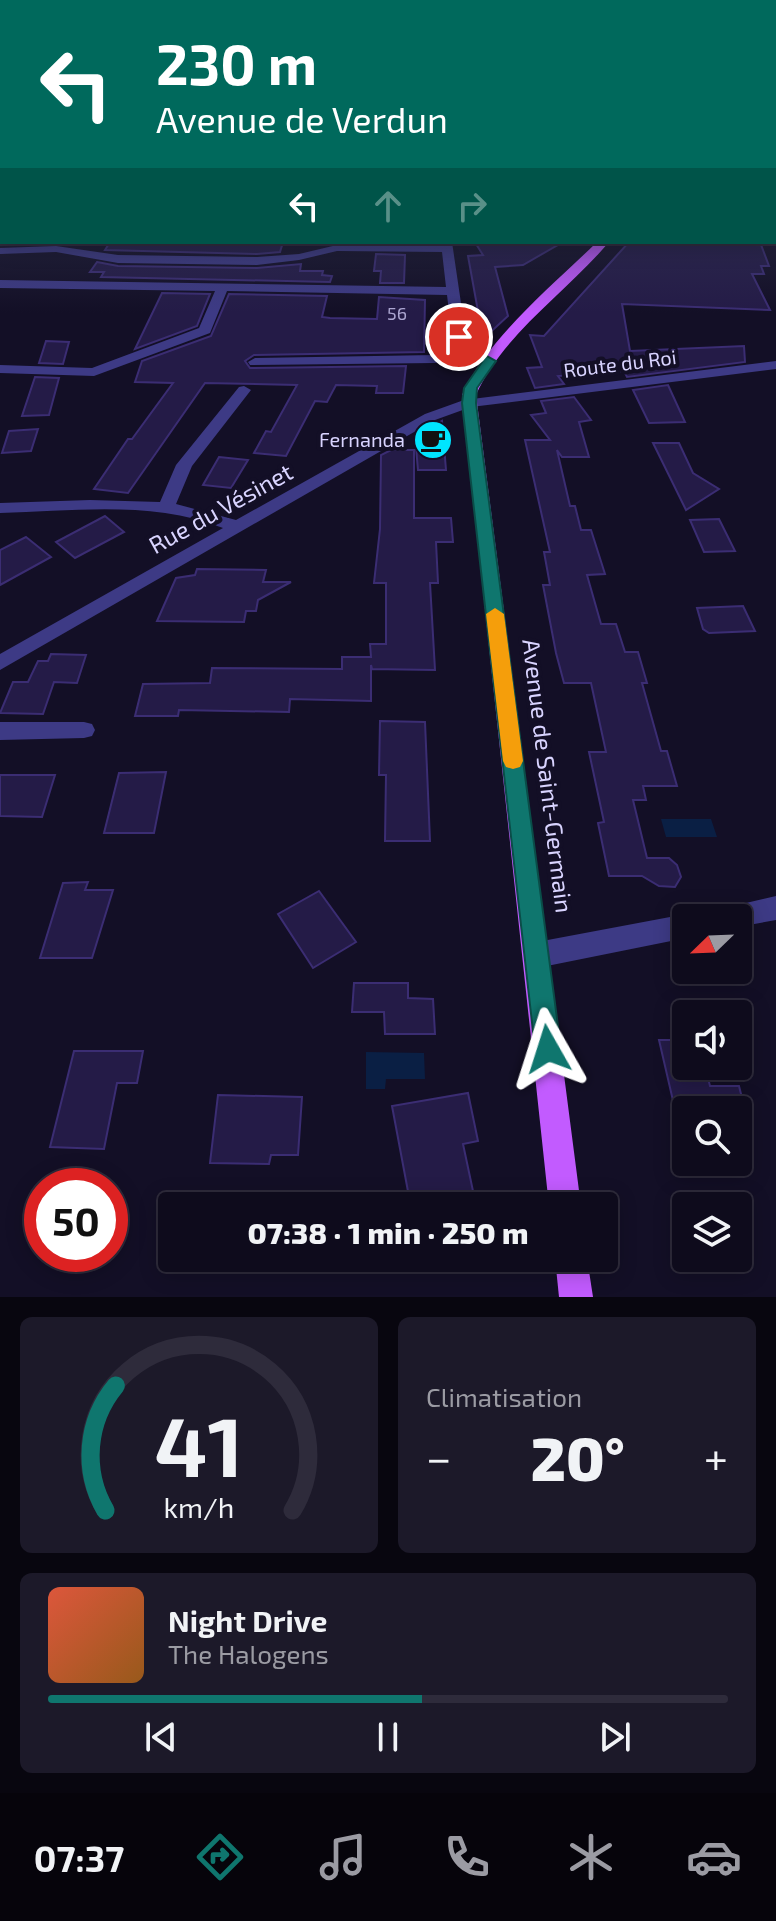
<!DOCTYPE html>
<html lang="fr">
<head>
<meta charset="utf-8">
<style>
  body { margin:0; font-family:"Exo 2",sans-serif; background:#1c1929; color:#f1f3f6; height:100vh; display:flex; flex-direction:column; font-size:30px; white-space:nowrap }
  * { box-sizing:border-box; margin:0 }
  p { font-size:26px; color:#9b9ba3 }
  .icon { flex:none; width:44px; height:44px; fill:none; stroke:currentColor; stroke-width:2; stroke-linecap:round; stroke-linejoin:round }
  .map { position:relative; height:1297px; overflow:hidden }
  .panel { display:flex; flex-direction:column; gap:20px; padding:20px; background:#08060f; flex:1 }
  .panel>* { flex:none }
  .banner { position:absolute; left:0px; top:0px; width:776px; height:244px; box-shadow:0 4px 20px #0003,0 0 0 2px #2e2b3b; background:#00695c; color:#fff; overflow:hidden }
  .needle { width:52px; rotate:247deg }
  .fabs { position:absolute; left:672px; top:904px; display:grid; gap:16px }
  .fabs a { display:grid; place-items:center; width:80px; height:80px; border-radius:8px; background:#0e0b1c; box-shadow:0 4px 20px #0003,0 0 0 2px #2e2b3b; font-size:40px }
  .speed { position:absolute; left:24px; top:1168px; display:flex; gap:16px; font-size:40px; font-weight:700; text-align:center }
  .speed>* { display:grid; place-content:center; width:104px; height:104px; border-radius:50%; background:#0e0b1c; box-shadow:0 4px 20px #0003,0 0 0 2px #2e2b3b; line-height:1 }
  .speed .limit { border:12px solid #d22; background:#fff; color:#111 }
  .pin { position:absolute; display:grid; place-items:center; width:68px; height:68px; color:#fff; margin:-34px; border:4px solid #fff; border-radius:50%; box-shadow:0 2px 8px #0007 }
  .me { position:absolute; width:88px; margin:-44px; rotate:354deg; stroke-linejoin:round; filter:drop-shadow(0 0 6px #0008) }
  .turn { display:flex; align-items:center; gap:28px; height:168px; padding:0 24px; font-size:36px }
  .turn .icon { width:104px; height:104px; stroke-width:2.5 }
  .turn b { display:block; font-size:56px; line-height:68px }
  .lanes { display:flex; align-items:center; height:76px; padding:0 24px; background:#0003; justify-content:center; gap:40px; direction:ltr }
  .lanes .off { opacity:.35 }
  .big { font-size:60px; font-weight:800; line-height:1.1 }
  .panel .card { flex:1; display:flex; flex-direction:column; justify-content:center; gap:12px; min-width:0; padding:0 28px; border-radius:12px; background:#1c1929 }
  .panel .dial { align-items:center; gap:0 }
  .dial svg { height:208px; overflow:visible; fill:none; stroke:#2e2b3b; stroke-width:7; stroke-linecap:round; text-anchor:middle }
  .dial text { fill:#f1f3f6; stroke:none }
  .song { display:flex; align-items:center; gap:24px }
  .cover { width:96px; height:96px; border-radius:12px; background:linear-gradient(135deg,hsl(10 70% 55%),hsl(30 70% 35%)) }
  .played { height:8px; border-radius:4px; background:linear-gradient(90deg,#0f766e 55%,#2e2b3b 55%) }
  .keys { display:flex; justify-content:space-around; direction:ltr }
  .heat { display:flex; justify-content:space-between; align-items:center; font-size:44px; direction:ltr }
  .panel .tiles { flex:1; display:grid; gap:20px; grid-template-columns:1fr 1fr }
  .card:last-child { grid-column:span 2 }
  .trip { position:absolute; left:158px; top:1192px; width:460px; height:80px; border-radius:8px; background:#0e0b1c; box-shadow:0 4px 20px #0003,0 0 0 2px #2e2b3b; font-weight:800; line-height:80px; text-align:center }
  .tabs { display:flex; height:128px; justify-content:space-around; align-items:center; background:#06040b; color:#9b9ba3 }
  .tabs .icon { width:56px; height:56px }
  .tabs .active { color:#0f766e }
  .tabs b { font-size:36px; color:#f1f3f6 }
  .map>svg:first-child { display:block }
</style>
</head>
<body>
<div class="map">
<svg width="776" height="1297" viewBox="0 0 776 1297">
  <rect width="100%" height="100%" fill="#130f26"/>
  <!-- water -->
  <g fill="#0a1f44">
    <path d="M661,819H711L717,837H666Z"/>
    <path d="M366,1052L424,1053L425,1079H386L385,1089H366Z"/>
  </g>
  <!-- building -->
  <g fill="#241b47" stroke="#3b2d73" stroke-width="2">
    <path d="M110,242L260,244L283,242L280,252L257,254L105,250Z"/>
    <path d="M480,242H563L523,265L495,267L508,316L483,339L468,256L483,255L476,244Z"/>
    <path d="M629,242H760L769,266H761L764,274H752L770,310L622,304L630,351L744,346L745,362L627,377L624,371L558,376L564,384L535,388L527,368L542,367L530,335L544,336Z"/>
    <path d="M376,254L405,255L404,283H380L381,271H374Z"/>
    <path d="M97,262L118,266L257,268L301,264L300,271H323L322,275L332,276L330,282L101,277L104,272H90Z"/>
    <path d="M162,293L210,294L197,326L135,349Z"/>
    <path d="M229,294L327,296L322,317L330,318L377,319L379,297L425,300L424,352L254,355L245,361L250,368L406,366L403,393H376L377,386L336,385L327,402L315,401L286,456L254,453L266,431L271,432L297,385L205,383L128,493L94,489L128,439H132L173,383L135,382L142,361L211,336Z"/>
    <path d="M46,341L69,342L63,364L39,363Z"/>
    <path d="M35,377L59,378L49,415L22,416Z"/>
    <path d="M668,385L685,422L649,423L633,390Z"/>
    <path d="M574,397L591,420L579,422L589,457H562L557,450L570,506H575L581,530H591L605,574L587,575L601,624H616L625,652H638L647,683H642L661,751H667L677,786H643L646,800H633L647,858H669L677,865L681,877L675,887L659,886L642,876H609L598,823L604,822L589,752H606L591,683H564L556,653L543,585H550L544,552H550L525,440H550L531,415L546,413L541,401Z"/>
    <path d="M442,421L446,470H418L415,436Z"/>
    <path d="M38,429L31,451L2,453L9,431Z"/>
    <path d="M653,443H679L693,473L719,489L686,510Z"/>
    <path d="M391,450H414V518H451L453,542H436L438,583H430L435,670L372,669L371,665V701L290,699L289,712L179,710L178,716H135L143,684L210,683L212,668L342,669V657H371L370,644H386V583H374L380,529L381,455Z"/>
    <path d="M219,457L248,460L231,488L203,485Z"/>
    <path d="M105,516L124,532L75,558L56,542Z"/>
    <path d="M719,519L735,551L704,552L690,520Z"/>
    <path d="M26,537L51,557L0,585V550Z"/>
    <path d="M197,569L266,570L263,582H291L258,600L256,611H246L244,622L157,621L176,578L195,575Z"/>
    <path d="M743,606L755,631L709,633L703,629L697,608Z"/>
    <path d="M51,654L86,655L77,683L54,682L43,714L0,713L13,682H28L38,661H48Z"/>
    <path d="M380,721L425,722L430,841H385L386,775H379Z"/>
    <path d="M166,772L154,833H104L119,773Z"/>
    <path d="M0,775H55L42,817L0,816Z"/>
    <path d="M88,882L85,890H113L92,958H40L63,883Z"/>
    <path d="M319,891L356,942L313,968L278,914Z"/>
    <path d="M354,983H408V998L433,999L435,1034H385L384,1012H352Z"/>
    <path d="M659,1040H686V1066H705L710,1086H739L745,1110H686V1117L677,1118Z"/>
    <path d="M74,1051H143L137,1083H117L104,1149L50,1147Z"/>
    <path d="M468,1093L478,1141L463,1144L473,1191L410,1202L392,1106Z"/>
    <path d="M218,1095L302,1097L298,1155H271L269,1164L210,1163Z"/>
  </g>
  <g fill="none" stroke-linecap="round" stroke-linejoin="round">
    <!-- minor -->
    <g fill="#3d3a85" fill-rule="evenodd">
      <rect x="774" y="134" width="2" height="6"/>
      <path d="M440,242H452L466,337L469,344L483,354V360L468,356L435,363L250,365L248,362L255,358L435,355L460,350L452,337L447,295L227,291L210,333L94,376L0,373V365L92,368L199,328L215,291L0,288V280L446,287L442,252L337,251L299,260L257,265L118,263L56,252L0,254V248L56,246L118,255L257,257L299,254L337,245H441Z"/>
      <path d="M776,361V369L471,407L435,420L0,670V654L223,528C153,500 74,511 0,513V503L90,500L160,502L176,465L239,387L244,386L251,390L192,466L176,504L236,520L425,414L464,400Z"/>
      <path d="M0,722H84L92,724L95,730L92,736L84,738L0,740Z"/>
      <path d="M776,896V920L738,927V918H712L716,910Z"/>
      <path d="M686,914L695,918H686V938L537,968L528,964L524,955L528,946L537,942Z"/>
    </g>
    <!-- major -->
    <g fill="#c25bff" fill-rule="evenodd">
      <path d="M597,242H609C567,292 503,334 476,395L581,1206H549L462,395C488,338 552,286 597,242Z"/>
      <path d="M555,1258H587L593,1297H559Z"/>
    </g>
  </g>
  <!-- sky -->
  <linearGradient id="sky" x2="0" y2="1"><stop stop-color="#0a0815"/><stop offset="0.42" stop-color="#333752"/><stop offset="1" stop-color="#333752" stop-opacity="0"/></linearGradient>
  <rect width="776" height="313" fill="url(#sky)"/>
  <!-- route -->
  <path fill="#0f766e" stroke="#0a4d48" stroke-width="2" d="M455,335H463L474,349L496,361L477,388L476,403L561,1049L557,1059L548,1062L539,1059L535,1049L462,403L464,388L482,362L465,354L453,337Z"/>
  <!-- slow -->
  <path fill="#f59e0b" d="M495,608L504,614L523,761L520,767L513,769L506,767L503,761L486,614Z"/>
  <!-- icons -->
  <defs>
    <g id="cafe-disc" transform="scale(2)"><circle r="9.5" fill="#00e5ff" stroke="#130f26"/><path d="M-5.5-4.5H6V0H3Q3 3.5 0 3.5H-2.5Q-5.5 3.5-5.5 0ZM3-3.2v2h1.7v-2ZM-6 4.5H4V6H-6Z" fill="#111"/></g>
  </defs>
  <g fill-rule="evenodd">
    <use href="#cafe-disc" x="433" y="440"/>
  </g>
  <g text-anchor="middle" stroke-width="8" stroke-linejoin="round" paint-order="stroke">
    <!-- far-number labels -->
    <g font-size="18" fill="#aca6d1">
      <text x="397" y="320">56</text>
    </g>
    <!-- far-street labels -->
    <g font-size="20" fill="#d9d4ff" stroke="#130f26">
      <text transform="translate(620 364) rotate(-7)" y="7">Route du Roi</text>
    </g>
    <!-- far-poi labels -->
    <g font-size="20" fill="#d9d4ff" stroke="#130f26" text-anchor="end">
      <text x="405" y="447">Fernanda</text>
    </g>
    <!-- street labels -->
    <g font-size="24" fill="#d9d4ff" stroke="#130f26">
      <text transform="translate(221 509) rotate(-29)" y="8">Rue du Vésinet</text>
      <text transform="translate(547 776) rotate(83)" y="8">Avenue de Saint-Germain</text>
    </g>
  </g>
</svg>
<div class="fabs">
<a><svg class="needle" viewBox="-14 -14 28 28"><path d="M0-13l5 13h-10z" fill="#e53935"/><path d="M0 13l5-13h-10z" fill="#9b9ba3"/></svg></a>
<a><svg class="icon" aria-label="sound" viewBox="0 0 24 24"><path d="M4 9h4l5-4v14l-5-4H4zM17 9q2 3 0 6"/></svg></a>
<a><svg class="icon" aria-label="search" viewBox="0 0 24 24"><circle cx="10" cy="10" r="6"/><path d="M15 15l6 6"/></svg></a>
<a><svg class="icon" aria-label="layers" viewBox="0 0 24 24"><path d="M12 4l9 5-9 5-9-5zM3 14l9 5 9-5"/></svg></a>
</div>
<div class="speed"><div class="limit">50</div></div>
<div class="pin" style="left:459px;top:337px;background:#d93025"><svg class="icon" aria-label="arrive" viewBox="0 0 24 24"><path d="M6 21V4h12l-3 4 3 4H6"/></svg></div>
<svg class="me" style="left:548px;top:1049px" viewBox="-20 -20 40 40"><path d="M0-17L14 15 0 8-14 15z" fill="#0f766e" stroke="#fff" stroke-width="4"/></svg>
<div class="trip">07:38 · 1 min · 250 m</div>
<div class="banner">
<div class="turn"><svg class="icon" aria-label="left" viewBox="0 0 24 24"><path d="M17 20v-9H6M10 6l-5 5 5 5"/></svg><div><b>230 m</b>Avenue de Verdun</div></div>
<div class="lanes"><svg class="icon" aria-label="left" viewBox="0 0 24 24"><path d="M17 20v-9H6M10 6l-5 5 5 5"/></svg><svg class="icon off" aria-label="ahead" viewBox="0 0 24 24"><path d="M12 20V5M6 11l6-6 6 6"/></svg><svg class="icon off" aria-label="right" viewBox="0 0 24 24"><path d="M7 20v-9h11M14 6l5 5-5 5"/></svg></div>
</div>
</div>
<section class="panel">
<div class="tiles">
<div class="card dial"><svg viewBox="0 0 100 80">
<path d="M14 69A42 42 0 1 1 86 69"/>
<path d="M14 69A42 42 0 0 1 18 21" stroke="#0f766e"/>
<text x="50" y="56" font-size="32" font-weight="700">41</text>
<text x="50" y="72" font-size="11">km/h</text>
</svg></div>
<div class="card"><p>Climatisation</p>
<div class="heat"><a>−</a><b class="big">20°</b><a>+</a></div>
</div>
<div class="card">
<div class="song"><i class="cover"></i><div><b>Night Drive</b><p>The Halogens</p></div></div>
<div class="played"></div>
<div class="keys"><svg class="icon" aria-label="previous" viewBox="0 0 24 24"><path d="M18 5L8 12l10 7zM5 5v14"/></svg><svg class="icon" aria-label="pause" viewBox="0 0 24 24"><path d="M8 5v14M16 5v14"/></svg><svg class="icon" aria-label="next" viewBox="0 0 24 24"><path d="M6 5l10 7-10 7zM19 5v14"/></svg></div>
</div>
</div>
</section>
<nav class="tabs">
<b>07:37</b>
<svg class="icon active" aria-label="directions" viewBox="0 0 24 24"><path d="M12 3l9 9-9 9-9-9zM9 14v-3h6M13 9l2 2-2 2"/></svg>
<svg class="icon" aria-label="music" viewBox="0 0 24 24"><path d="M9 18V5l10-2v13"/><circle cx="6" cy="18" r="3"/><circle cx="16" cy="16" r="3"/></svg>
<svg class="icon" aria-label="phone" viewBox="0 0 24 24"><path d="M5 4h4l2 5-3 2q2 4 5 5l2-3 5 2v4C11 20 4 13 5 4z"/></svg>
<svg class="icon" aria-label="climate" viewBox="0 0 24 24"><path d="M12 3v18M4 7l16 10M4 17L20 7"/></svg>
<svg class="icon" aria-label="car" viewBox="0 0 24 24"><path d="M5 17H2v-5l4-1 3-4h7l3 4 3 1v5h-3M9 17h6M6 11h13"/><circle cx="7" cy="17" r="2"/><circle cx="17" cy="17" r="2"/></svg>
</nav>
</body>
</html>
